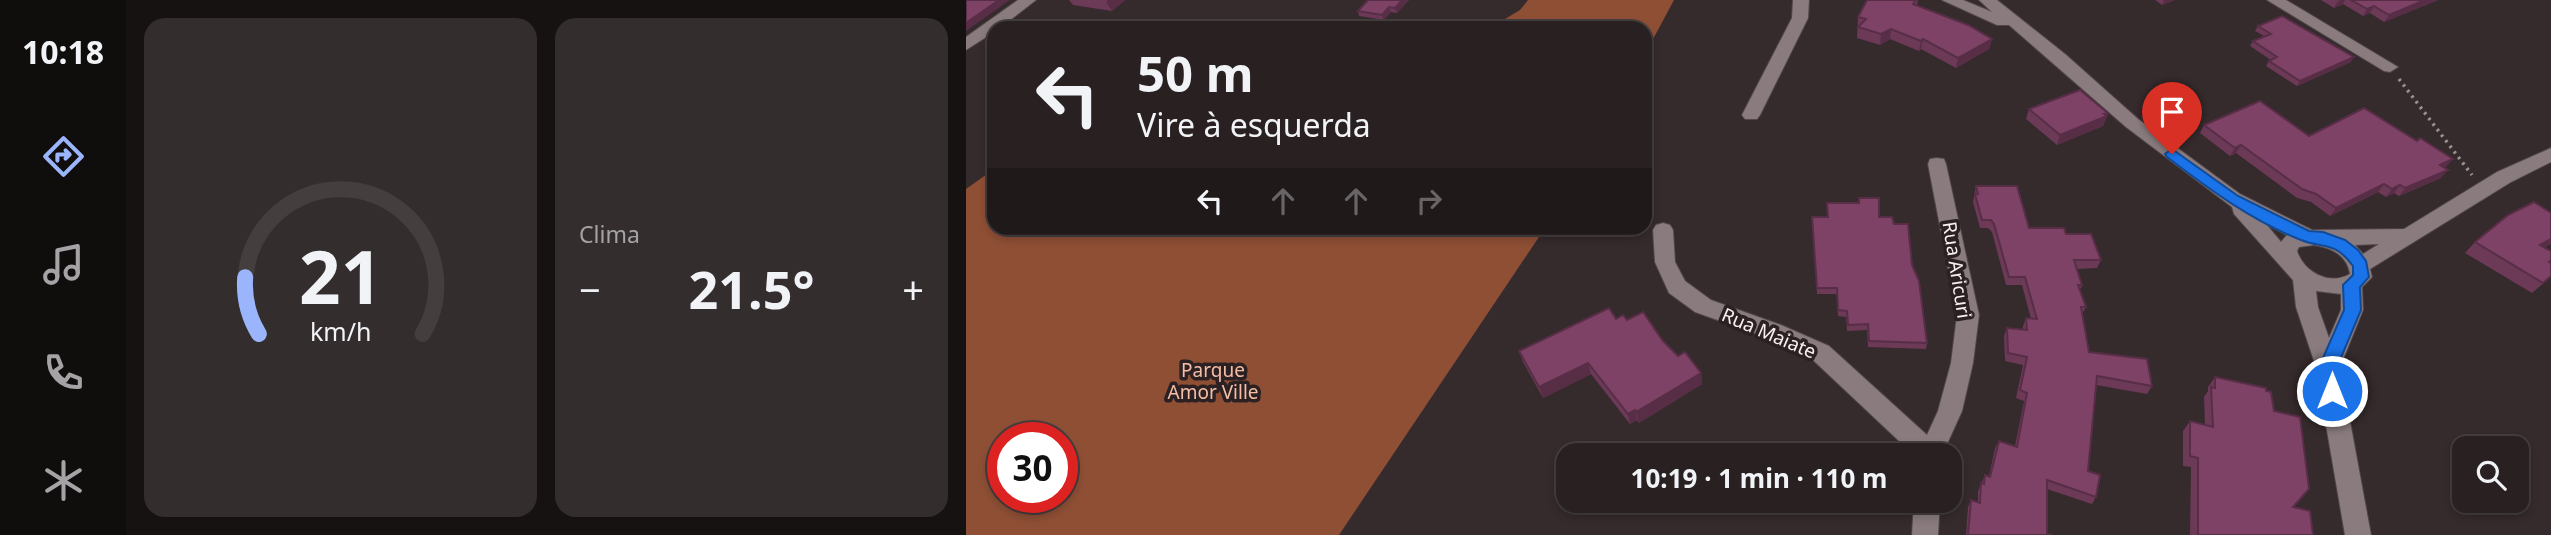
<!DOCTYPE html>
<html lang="pt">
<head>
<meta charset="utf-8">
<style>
  body { margin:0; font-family:"Noto Sans",sans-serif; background:#342d2e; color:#f1f3f6; height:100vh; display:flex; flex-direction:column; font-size:26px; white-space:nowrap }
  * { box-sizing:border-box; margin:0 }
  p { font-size:23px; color:#a5a3a5 }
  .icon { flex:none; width:38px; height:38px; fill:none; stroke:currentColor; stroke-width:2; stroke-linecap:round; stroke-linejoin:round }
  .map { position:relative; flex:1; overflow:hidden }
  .drawer { display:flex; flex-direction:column; gap:18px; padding:18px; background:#161212; width:840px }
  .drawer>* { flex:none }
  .hud { position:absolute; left:21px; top:21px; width:665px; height:214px; border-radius:21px; box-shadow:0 4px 10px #0003,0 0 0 2px #443e3f; background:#282021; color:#f1f3f6; overflow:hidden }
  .tools { position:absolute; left:1486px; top:436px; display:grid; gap:14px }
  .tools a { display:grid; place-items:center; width:77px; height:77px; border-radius:14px; background:#282021; box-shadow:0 4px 10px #0003,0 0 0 2px #443e3f; font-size:35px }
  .speed { position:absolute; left:21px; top:422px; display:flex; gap:14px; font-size:35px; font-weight:700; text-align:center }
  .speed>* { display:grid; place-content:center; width:91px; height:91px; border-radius:50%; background:#282021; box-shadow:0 4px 10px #0003,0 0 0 2px #443e3f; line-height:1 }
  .speed .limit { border:10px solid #d22; background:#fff; color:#111 }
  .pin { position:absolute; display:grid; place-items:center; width:60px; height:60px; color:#fff; margin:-72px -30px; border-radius:50% 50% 50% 0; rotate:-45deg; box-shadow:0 0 7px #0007 }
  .pin .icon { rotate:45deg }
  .me { position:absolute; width:77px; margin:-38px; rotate:0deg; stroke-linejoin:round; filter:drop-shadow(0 0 5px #0008) }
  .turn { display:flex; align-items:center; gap:24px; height:147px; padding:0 35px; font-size:32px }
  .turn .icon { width:91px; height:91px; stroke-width:2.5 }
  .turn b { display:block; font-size:49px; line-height:60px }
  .lanes { display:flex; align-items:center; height:66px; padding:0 35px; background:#0003; justify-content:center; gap:35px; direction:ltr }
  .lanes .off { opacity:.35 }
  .big { font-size:52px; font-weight:700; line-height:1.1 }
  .drawer .tile { flex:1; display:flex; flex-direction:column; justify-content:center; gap:10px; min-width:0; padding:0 24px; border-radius:21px; background:#342d2e }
  .drawer .dial { align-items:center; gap:0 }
  .dial svg { height:182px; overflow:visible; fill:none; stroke:#443e3f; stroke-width:7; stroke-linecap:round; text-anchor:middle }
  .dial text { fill:#f1f3f6; stroke:none }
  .heat { display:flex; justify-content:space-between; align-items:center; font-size:38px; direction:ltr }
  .drawer .tiles { flex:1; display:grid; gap:18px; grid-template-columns:repeat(2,1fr) }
  .trip { position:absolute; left:590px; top:443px; width:406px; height:70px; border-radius:21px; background:#282021; box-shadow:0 4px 10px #0003,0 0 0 2px #443e3f; font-weight:700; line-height:70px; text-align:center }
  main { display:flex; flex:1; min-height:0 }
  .dock { display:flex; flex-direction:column; width:126px; justify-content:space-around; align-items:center; background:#100d0d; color:#a5a3a5 }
  .dock .icon { width:49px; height:49px }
  .dock .on { color:#9bb5fd }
  .dock b { font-size:32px; color:#f1f3f6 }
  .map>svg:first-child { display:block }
</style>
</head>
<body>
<main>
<nav class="dock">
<b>10:18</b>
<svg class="icon on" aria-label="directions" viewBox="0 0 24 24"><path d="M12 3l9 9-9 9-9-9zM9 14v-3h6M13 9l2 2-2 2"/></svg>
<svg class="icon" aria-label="music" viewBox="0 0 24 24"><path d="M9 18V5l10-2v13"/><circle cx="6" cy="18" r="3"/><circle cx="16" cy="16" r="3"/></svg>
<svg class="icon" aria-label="phone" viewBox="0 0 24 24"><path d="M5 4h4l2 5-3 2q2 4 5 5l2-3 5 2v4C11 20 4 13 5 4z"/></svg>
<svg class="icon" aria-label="climate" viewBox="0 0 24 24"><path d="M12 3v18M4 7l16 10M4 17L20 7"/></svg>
</nav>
<section class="drawer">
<div class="tiles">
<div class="tile dial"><svg viewBox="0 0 100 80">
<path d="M14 69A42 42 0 1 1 86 69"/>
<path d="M14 69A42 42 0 0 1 8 44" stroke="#9bb5fd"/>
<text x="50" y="56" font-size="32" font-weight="700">21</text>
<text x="50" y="72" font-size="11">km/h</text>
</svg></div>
<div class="tile"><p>Clima</p>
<div class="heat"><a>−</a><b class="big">21.5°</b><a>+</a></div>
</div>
</div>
</section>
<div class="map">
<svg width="1585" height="535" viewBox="0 0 1585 535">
  <rect width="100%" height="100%" fill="#352a2c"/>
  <!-- forest -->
  <g fill="#8e4f35" fill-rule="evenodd">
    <path d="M562,0H708L679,54V28H524L554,10Z"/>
    <path d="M28,169V228H579L373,535H0V189ZM37,438H96V497H37Z"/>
  </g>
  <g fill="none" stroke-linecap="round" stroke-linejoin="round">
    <!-- street casing -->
    <g stroke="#514749" stroke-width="2">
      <g id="street">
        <path d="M52,0H70L34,28H28V32L0,50V37Z"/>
        <path d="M827,0H843L842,18L794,115L791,119H779L776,115L826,18Z"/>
        <path d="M976,0H997L1026,12L1013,0H1031L1099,54L1172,119L1274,194L1346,230L1438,229L1531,172L1585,148V162L1545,182L1404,269L1406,277L1396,287L1397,310L1374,367L1405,535H1379L1350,367L1330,307L1327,280L1268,214L1266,207L1160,127L1043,25H1031ZM1300,224L1321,235L1315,242ZM1413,244L1397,254L1389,245ZM1348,245C1366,248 1381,255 1384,274C1363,286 1338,272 1331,251L1333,247ZM1350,291L1375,294V310L1363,338L1352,307Z"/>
        <path d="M1301,0H1320L1432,67L1424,72L1418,71Z"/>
        <path d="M971,158L978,159L980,164L1013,315L1007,363L996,411L976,455H948L847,360L799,337L729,312L703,293L689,262L687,230L690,225L697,223L704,225L707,230L709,262L719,281L745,300L815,325L863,346L961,435L972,411L985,363L991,315L962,164L964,159Z"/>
        <path d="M948,500H974L972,535H946Z"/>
      </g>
    </g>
    <!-- path -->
    <path stroke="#999092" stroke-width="3.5" stroke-dasharray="2.5 4.5" stroke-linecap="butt" d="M1433,79L1506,175"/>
    <!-- street -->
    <use href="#street" fill="#897b7e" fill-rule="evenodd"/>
  </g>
  <!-- wall -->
  <g fill="#6c3957">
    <path d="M103,0H159L146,11L107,5Z"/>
    <path d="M443,0L431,13L425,12L418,20L393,16L392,11Z"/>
    <path d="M952,0L951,5L1026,39L1023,49L990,68L955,49L953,51L924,39L914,45L891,38L892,17Z"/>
    <path d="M1189,0H1209L1196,5Z"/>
    <path d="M1355,0H1472L1418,22L1404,13L1397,16L1377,4L1368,8Z"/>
    <path d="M1292,26L1385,62L1331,86L1300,66L1303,61L1305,60L1284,46L1287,41L1298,36L1289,31Z"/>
    <path d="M1063,109L1142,113L1137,126L1091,145L1060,119Z"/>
    <path d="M1238,125L1343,136L1480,167L1478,168L1475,178L1433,196L1428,193L1420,197L1412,192L1364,216L1345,202L1331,198L1270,153L1264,156L1234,133Z"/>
    <path d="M1010,186L1063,228L1100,234L1135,260L1131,268L1111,269L1116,285L1114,290L1120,307L1116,314L1123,352L1186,386L1181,394L1130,385L1122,471L1130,497L1126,504L1081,489V534L1086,535H1000L1002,507L1005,500L1012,502V491L1019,475L1023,476L1029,448L1033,441L1049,446L1058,401L1050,398L1057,365L1039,361L1038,336L1041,328L1057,329V326L1060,318L1065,319L1056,285H1040L1026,232L1022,228H1014L1007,202Z"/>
    <path d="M893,198L913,217L928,224L946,265L961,343L960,349L902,347L901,330L881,331L880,317L872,316L871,294H851L846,217H861V203H892Z"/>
    <path d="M1509,242L1585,244L1579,247L1583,262L1585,277L1566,293L1499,253Z"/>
    <path d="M650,319L661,320L697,341L712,356L735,373L736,384L673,423L671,420L664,424L625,374L577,398L557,362L553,351Z"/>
    <path d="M1249,377L1300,391L1308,411L1327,507L1347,535H1224L1225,467L1217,466V431L1224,421L1239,425L1238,397L1242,391V387Z"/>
  </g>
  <!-- shaded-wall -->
  <g fill="#582e47">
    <path d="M33,0H44L0,31V23Z"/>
    <path d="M142,0H159L146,11L140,2Z"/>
    <path d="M436,0H443L431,13L429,8Z"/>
    <path d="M1198,0H1209L1196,5Z"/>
    <path d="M1374,0H1379L1377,4L1368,8L1372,1Z"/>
    <path d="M1459,0H1472L1418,22L1423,15Z"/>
    <path d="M1408,6L1404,13L1397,16L1401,9Z"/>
    <path d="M423,7L425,12L418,20L416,15Z"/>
    <path d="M925,29L924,39L914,45L915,34Z"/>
    <path d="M957,39L955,49L953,51L955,41Z"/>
    <path d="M1026,39L1023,49L990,68L992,58Z"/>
    <path d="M1388,57L1385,62L1331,86L1334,81Z"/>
    <path d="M1142,113L1137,126L1091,145L1094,135Z"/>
    <path d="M1275,145L1270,153L1264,156L1269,148Z"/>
    <path d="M1487,159L1480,167L1468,173L1474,165Z"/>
    <path d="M1482,170L1475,178L1433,196L1439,188Z"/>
    <path d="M1418,184L1412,192L1364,216L1370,208Z"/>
    <path d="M1434,185L1428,193L1420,197L1426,189Z"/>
    <path d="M1585,239V244L1564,255L1574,245Z"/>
    <path d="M622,363L625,374L577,398L573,387Z"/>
    <path d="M735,373L736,384L673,423L670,412Z"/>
    <path d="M669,410L671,420L664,424L662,414Z"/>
  </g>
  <!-- building -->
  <g fill="#7d4265" stroke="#582e47" stroke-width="2">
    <path d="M0,0H33L0,23Z"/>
    <path d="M402,0H436L429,8L423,7L416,15L392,11Z"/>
    <path d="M901,0H950L947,4L1002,25L1026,39L992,58L957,39L955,41L925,29L915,34L892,27L900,19L892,17Z"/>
    <path d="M1385,0H1459L1423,15L1408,6L1401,9Z"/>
    <path d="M1316,16L1388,57L1334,81L1303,61L1311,57L1287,41L1305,34L1292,26Z"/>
    <path d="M1114,90L1142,113L1138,114L1141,116L1094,135L1063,109Z"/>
    <path d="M1294,101L1343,136L1398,108L1451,141L1454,138L1487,159L1474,165L1482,170L1439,188L1434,185L1426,189L1418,184L1370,208L1350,194L1336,189L1275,145L1269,148L1238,125Z"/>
    <path d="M1010,186H1051L1063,228H1098L1100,234H1125L1135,260H1108L1116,285H1112L1120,307H1115L1123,352L1181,359L1186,386L1131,376L1122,471L1134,475L1130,497L1081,480V534L1086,535H1002L1005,500L1014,503L1015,483L1018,484L1019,475L1024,477L1033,441L1051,447L1061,393L1054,390L1061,357L1042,353L1041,328L1061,330L1060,318L1071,319L1059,277H1043L1028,224L1025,220H1016L1009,194H1012Z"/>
    <path d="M893,198H913V217H926L928,224H942L946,265L953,281L961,343L903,341L902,324L882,325L881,311L872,310L871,288H851L846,217H862L861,203H893Z"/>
    <path d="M1568,202L1585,213V239L1574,245L1585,251V260L1583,262L1585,263V276L1577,283L1509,242L1542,215Z"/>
    <path d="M643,308L650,319L657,315L661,320L677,312L697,341L712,356L719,352L735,373L670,412L669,410L662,414L622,363L573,387L553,351Z"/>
    <path d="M1249,377L1300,388V391L1305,392L1308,411L1334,417L1343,489L1327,507L1344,511L1347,535H1232V458L1224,456V421L1247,427L1245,387L1249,388Z"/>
  </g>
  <!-- route -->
  <path fill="#1a73e8" stroke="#114b97" stroke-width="2" d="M1206,149L1272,196L1343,231L1357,232L1379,240L1392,250L1400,261L1403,277L1394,287L1395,310L1371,367L1375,391L1373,396L1366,398L1360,396L1353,367L1378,310L1377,285L1387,275V266C1369,241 1358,249 1335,240C1286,221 1243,189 1201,157L1199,154Z"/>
  <g text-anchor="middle" stroke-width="7" stroke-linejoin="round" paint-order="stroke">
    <!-- street labels -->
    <g font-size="19" fill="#f7eff1" stroke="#2b2022">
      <text transform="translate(991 270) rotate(81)" y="7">Rua Aricuri</text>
      <text transform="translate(803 333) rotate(23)" y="7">Rua Maiate</text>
    </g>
    <!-- park labels -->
    <g font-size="19" fill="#f6bda6" stroke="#2b2022">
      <text x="247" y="377">Parque<tspan x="247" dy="22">Amor Ville</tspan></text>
    </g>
  </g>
</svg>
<div class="tools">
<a><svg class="icon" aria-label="search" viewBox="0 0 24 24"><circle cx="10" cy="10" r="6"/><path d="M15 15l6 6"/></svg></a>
</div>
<div class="speed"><div class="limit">30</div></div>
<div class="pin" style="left:1206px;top:154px;background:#d93025"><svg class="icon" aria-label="arrive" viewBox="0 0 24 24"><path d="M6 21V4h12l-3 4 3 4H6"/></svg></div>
<svg class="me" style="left:1366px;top:391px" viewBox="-20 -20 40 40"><circle r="17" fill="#1a73e8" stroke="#fff" stroke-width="3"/><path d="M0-11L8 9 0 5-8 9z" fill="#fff"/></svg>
<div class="trip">10:19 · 1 min · 110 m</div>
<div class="hud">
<div class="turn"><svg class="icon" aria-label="left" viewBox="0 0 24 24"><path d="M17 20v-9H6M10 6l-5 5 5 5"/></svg><div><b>50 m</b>Vire à esquerda</div></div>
<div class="lanes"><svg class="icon" aria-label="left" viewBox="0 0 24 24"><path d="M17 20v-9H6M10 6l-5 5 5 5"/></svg><svg class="icon off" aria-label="ahead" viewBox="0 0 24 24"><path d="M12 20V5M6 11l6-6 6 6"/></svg><svg class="icon off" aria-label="ahead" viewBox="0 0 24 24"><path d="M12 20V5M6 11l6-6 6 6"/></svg><svg class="icon off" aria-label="right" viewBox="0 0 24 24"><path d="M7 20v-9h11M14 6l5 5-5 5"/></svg></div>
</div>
</div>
</main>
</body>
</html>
